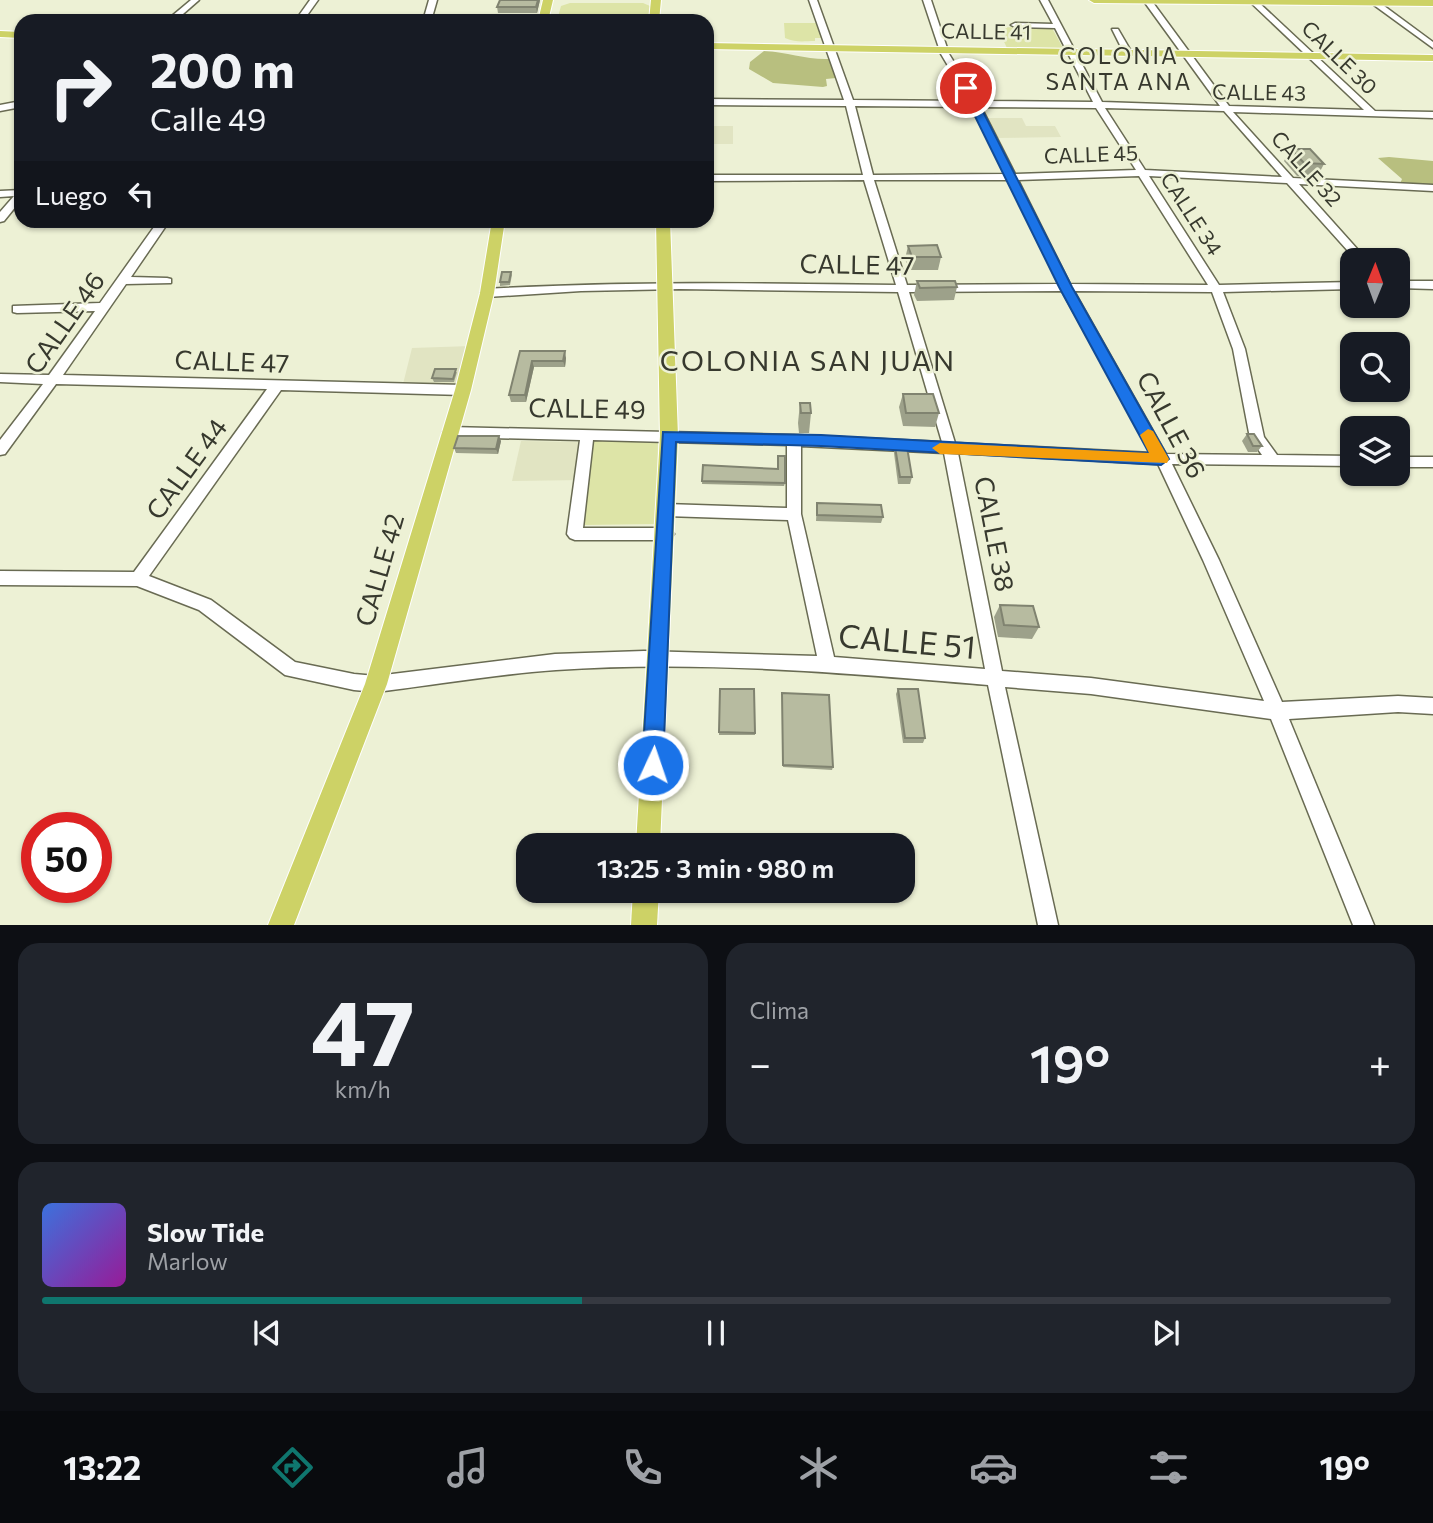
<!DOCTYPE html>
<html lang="es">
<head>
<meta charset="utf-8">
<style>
  body { margin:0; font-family:Commissioner,sans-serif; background:#20242c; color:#f1f3f6; height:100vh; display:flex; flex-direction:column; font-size:26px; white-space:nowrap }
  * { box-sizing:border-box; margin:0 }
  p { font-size:23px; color:#9ea1a6 }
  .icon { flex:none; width:38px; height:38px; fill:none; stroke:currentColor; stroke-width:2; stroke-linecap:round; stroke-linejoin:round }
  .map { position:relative; height:925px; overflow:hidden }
  .side { display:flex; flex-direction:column; gap:18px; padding:18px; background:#0d0f14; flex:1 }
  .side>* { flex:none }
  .guide { position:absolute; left:14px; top:14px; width:700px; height:214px; border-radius:21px; box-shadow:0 2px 5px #0004; background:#171b24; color:#f1f3f6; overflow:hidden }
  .needle { width:46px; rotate:1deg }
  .buttons { position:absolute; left:1340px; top:248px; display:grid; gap:14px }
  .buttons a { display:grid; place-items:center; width:70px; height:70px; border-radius:14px; background:#171b24; box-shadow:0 2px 5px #0004; font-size:35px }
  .speed { position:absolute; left:21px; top:812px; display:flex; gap:14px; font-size:35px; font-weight:700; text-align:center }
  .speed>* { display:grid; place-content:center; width:91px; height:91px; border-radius:50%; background:#171b24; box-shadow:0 2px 5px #0004; line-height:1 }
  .speed .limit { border:10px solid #d22; background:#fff; color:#111 }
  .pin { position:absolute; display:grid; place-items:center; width:60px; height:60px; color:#fff; margin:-30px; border:4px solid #fff; border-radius:50%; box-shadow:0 2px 7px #0007 }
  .me { position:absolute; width:77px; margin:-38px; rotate:3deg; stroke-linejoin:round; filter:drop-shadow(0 0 5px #0008) }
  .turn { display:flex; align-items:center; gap:24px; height:147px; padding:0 21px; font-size:32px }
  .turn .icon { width:91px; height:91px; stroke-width:2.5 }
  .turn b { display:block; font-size:49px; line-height:60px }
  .then { display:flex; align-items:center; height:66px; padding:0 21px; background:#0003; gap:14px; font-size:26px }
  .big { font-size:52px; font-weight:600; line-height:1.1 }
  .side .tile { flex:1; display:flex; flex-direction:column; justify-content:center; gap:10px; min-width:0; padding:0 24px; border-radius:21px; background:#20242c }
  .side .dial { align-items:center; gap:0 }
  .dial b { font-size:91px; line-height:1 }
  .song { display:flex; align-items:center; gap:21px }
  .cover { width:84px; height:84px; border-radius:10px; background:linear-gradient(135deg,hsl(220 70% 55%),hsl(300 70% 35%)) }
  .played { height:7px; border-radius:4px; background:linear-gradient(90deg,#0f766e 40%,#363941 40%) }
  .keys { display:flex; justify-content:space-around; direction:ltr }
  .heat { display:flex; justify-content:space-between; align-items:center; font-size:38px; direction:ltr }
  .side .tiles { flex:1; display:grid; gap:18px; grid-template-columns:1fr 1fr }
  .tile:last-child { grid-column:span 2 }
  .trip { position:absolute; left:516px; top:833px; width:399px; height:70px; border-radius:21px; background:#171b24; box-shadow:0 2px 5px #0004; font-weight:600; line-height:70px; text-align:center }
  .tab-bar { display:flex; height:112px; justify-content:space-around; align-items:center; background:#090b0e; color:#9ea1a6 }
  .tab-bar .icon { width:49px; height:49px }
  .tab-bar .active { color:#0f766e }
  .tab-bar b { font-size:32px; color:#f1f3f6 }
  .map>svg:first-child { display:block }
</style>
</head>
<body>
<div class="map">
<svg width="1433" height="925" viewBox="0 0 1433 925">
  <rect width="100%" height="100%" fill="#edf1d5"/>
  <!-- built -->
  <g fill="#e1e4c2">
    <path d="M986,118H1022L1026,126H1055L1061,137L995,138Z"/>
    <rect x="707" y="126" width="26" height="18"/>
    <path d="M471,346L461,387L402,388L412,348Z"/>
    <path d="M521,441L583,442L582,480L512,481Z"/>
  </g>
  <!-- green -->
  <g fill="#dde4a7">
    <path d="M570,3H643L650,6L649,21H557L561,6Z"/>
    <path d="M784,23H819L823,38H815V41C804,41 797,43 785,38Z"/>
    <path d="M997,27L1052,28L1064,50L1007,48Z"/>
    <path d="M658,438L657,524L583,525L592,439Z"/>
  </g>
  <!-- forest -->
  <g fill="#b8bf7f">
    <path d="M764,51C788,52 807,60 829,59L836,78L826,79L827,86L823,87L773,83L749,69L750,62Z"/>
    <path d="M1389,157L1433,161V185L1400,184L1402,179L1378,158Z"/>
  </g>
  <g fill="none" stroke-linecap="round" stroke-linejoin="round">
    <!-- minor casing -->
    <g stroke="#696b53" stroke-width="3">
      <g id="minor">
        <path d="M191,0H199L175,21H166Z"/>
        <path d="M310,0H318L303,21H295Z"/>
        <path d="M429,0H437L431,21H423Z"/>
        <path d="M809,0H817L853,100L969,101L941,54L923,0H931L949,54L978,101L1093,102L1055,28L1015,27L1011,25L1015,23L1053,24L1040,0H1048L1102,102L1220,106L1143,0H1151L1229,106L1364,110L1248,0H1256L1375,111L1433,112V118L1233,112L1293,178L1433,185V191L1299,184L1368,261H1357L1287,183L1149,176L1219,285L1353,282V289L1223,292L1245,349L1264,437L1277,455L1353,456V466L1172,464L1219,560L1282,702L1398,696L1433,698V714L1398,712L1289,719L1374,925H1353L1271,719L1091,694L1005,687L1058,925H1038L988,685C845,673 700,660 556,670C496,674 436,685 376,692L354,690L285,675L199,610L137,586L0,585V571L134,572L267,389L56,384L5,454L0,455V440L43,384L0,382V374L49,375L95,311L17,313L13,312V306L100,303L159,220H170L131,277L167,278L171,279V283L126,284L63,375L463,385L469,390L463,395L281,390L149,576L211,600L295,662L354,674L376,676L555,654L644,651L817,656L788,520L666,516L661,514L659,510L661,506L666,504L787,508V445L593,440L583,528H666L671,530L674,534L671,538L666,540H575L570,538L567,534L580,440L450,437L443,432L450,427L794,435L942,442L898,292L680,289L581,291L487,297L481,293L487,289C624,281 758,283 896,285L864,180L707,181V175H863L846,106L707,105V99L844,100ZM855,106L972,107L1005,174L873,175ZM981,107L1096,108L1136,170L1015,174ZM1105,108L1224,111L1282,177L1145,170ZM1139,176L1208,285L1070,284L1018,180ZM874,180H1008L1059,284L907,285ZM1062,291L1152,453L955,443L909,292ZM1074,291L1212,292L1233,349L1250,438L1262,455L1166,454ZM801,446L944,453L985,669L834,657L801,514ZM958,453L1158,464L1203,560L1264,701L1091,678L1002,671Z"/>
        <path d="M1367,0H1376L1433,42V48Z"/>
        <path d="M1112,29H1118L1132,53L1131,55H1125Z"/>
        <path d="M21,101V107L0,111V105Z"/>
        <path d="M21,190V200L4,221L0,222V212L14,196L0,197V191Z"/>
        <path d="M1398,281H1433V289L1398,288Z"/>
        <rect x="1398" y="457" width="35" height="10"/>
      </g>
    </g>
    <!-- major casing -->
    <g stroke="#fff" stroke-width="2">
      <g id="major">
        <path d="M543,0H553L548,21H538Z"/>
        <path d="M651,0H661L659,21H649Z"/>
        <path d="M1089,0H1433V6L1094,3Z"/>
        <path d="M0,31L21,32V38L0,37Z"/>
        <path d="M707,43L1433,55V61L707,49Z"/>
        <path d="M492,220H505L494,293L471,390L387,684L294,925H268L365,684L455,390L480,293Z"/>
        <path d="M656,220H670L678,436L660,845H636L660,436Z"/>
        <path d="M633,891H659L657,925H631Z"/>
      </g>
    </g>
    <!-- minor -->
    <use href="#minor" fill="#fff" fill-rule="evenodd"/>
    <!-- major -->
    <use href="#major" fill="#cdd266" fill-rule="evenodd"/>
  </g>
  <!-- wall -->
  <g fill="#9da18a">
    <path d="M540,0L537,13H498L497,7Z"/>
    <path d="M1291,149L1324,164L1317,177L1297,176L1284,161Z"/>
    <path d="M908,246L941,257L938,270H909L905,259Z"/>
    <path d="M511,272L512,275L510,285L500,286V282Z"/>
    <path d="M917,281L957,287L954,300L917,301L914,295Z"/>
    <path d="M520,351L566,358L565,367H534L526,402H511L509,395Z"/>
    <path d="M457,372L454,382H434L432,378Z"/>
    <path d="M903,394L939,413L935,427L903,426L899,407Z"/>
    <path d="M800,403L811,413L809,433H799L798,423Z"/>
    <path d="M1247,434L1262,446L1257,452H1248L1242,441Z"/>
    <path d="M501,441L498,454L456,453L454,448Z"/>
    <path d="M895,447L912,477L910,484H898L894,453Z"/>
    <path d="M703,465L785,483L784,486L702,484Z"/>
    <path d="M817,503L883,517L881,523L816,521Z"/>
    <path d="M1000,605L1039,627L1032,639L998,637L994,617Z"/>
    <path d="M720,689H754L755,735H719Z"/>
    <path d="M898,689L925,738L923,743H903L896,694Z"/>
    <path d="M782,696L833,767L832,770L783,767Z"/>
  </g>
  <!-- shaded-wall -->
  <g fill="#808370">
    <path d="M538,0H540L537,13L536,7Z"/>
    <path d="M565,351L566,358L565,367L563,361Z"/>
    <path d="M532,361L534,367L526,402L525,395Z"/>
    <path d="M499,436L501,441L498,454L496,449Z"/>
  </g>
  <!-- building -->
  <g fill="#b7bba0" stroke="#808370" stroke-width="2">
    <path d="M500,0H538L536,7H497Z"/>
    <path d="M1291,149H1310L1324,164L1304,163Z"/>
    <path d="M937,245L941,257H912L908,246Z"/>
    <path d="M502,272H511L509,282H500Z"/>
    <path d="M917,281H955L957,287L920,288Z"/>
    <path d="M520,351H565L563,361H532L525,395H509Z"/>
    <path d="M435,369H456L453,379L432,378Z"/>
    <path d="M903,394H933L939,413H906Z"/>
    <path d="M800,403H810L811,413H801Z"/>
    <path d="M1247,434H1254L1262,446H1253Z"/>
    <path d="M458,436H499L496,449L454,448Z"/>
    <path d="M895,447H907L912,477H900Z"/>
    <path d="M778,456H785V483L702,481L703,465L778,469Z"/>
    <path d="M817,503L881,505L883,517L817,515Z"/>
    <path d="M1000,605L1033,606L1039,627L1004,625Z"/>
    <path d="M720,689H754L755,733L719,732Z"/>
    <path d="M898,689H918L925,738H905Z"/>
    <path d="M782,693L829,695L833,767L783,765Z"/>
  </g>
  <!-- route -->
  <path fill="#1a73e8" stroke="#114b97" stroke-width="2" d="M966,85L971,88L1072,287L1169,459L1161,465L821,446L676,442L663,765L660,773L653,776L645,773L642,765L663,432L821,435L1149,453L1059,287L961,88Z"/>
  <!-- slow -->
  <path fill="#f59e0b" d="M1148,429L1153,431L1169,459L1167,463L940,454L932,448L940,443L1149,453L1140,435Z"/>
  <g text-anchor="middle" stroke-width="5" stroke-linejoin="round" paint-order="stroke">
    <!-- far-street labels -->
    <g font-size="21" fill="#37392e" stroke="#edf1d5">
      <text transform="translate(986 32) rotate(1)" y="7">CALLE 41</text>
      <text transform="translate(1339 58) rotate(44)" y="7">CALLE 30</text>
      <text transform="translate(1259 93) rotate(1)" y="7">CALLE 43</text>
      <text transform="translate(1091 155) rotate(-2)" y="7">CALLE 45</text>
      <text transform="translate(1306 169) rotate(48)" y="7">CALLE 32</text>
      <text transform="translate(1191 214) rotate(57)" y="7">CALLE 34</text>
    </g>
    <!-- far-neighbourhood labels -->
    <g font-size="23" letter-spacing="2" fill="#37392e" stroke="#edf1d5">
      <text x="1119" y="64">COLONIA<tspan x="1119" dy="26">SANTA ANA</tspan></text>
    </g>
    <!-- street labels -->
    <g font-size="26" fill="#37392e" stroke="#edf1d5">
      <text transform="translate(857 265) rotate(1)" y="9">CALLE 47</text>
      <text transform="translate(65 323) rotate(-55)" y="9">CALLE 46</text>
      <text transform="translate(232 362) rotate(2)" y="9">CALLE 47</text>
      <text transform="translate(587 409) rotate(1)" y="9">CALLE 49</text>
      <text transform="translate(1171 425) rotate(62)" y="9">CALLE 36</text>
      <text transform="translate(187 469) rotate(-54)" y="9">CALLE 44</text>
      <text transform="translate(994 534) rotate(79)" y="9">CALLE 38</text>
      <text transform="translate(380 570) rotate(-74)" y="9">CALLE 42</text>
    </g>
    <!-- neighbourhood labels -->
    <g font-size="28" letter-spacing="2" fill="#37392e" stroke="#edf1d5">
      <text x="808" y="371">COLONIA SAN JUAN</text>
    </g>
    <!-- near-street labels -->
    <g font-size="32" fill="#37392e" stroke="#edf1d5">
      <text transform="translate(907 642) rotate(5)" y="11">CALLE 51</text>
    </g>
  </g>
</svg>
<div class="buttons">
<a><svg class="needle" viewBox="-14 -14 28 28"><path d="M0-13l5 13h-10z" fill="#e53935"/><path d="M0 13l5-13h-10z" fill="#9ea1a6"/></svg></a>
<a><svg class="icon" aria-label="search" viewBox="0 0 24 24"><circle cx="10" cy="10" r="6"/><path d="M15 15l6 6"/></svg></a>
<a><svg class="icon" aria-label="layers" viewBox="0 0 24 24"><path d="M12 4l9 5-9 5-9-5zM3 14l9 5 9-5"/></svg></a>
</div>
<div class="speed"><div class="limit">50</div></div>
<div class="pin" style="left:966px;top:88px;background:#d93025"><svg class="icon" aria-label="arrive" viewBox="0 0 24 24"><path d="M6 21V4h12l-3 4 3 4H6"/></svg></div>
<svg class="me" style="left:653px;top:765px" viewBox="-20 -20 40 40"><circle r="17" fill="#1a73e8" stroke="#fff" stroke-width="3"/><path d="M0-11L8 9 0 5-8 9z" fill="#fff"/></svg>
<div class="trip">13:25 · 3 min · 980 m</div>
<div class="guide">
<div class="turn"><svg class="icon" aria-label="right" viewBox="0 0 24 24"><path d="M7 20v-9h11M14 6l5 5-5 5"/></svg><div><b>200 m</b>Calle 49</div></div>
<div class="then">Luego<svg class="icon" aria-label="left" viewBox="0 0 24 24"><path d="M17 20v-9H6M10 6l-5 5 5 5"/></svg></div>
</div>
</div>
<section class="side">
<div class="tiles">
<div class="tile dial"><b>47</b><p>km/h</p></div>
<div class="tile"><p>Clima</p>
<div class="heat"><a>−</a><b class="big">19°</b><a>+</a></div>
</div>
<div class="tile">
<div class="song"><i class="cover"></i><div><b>Slow Tide</b><p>Marlow</p></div></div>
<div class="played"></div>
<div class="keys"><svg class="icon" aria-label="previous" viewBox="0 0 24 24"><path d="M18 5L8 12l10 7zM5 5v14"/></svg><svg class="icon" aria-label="pause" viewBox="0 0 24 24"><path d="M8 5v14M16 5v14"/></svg><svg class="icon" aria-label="next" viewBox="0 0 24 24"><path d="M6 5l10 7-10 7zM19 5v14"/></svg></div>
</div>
</div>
</section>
<nav class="tab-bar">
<b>13:22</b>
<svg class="icon active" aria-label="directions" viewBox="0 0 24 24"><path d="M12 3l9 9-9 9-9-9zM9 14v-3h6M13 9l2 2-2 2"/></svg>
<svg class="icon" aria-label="music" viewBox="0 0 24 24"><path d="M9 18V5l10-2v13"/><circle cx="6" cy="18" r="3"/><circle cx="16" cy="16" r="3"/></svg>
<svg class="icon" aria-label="phone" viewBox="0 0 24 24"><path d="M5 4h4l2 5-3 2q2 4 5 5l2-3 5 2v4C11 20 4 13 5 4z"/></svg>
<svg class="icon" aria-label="climate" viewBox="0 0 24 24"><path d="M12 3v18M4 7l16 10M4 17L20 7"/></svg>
<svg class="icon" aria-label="car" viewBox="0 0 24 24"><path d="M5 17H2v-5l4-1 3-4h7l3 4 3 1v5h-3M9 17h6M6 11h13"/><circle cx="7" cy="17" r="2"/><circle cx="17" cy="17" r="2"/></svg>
<svg class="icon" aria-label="filters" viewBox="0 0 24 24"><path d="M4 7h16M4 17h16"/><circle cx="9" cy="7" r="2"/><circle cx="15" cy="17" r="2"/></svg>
<b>19°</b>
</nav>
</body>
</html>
